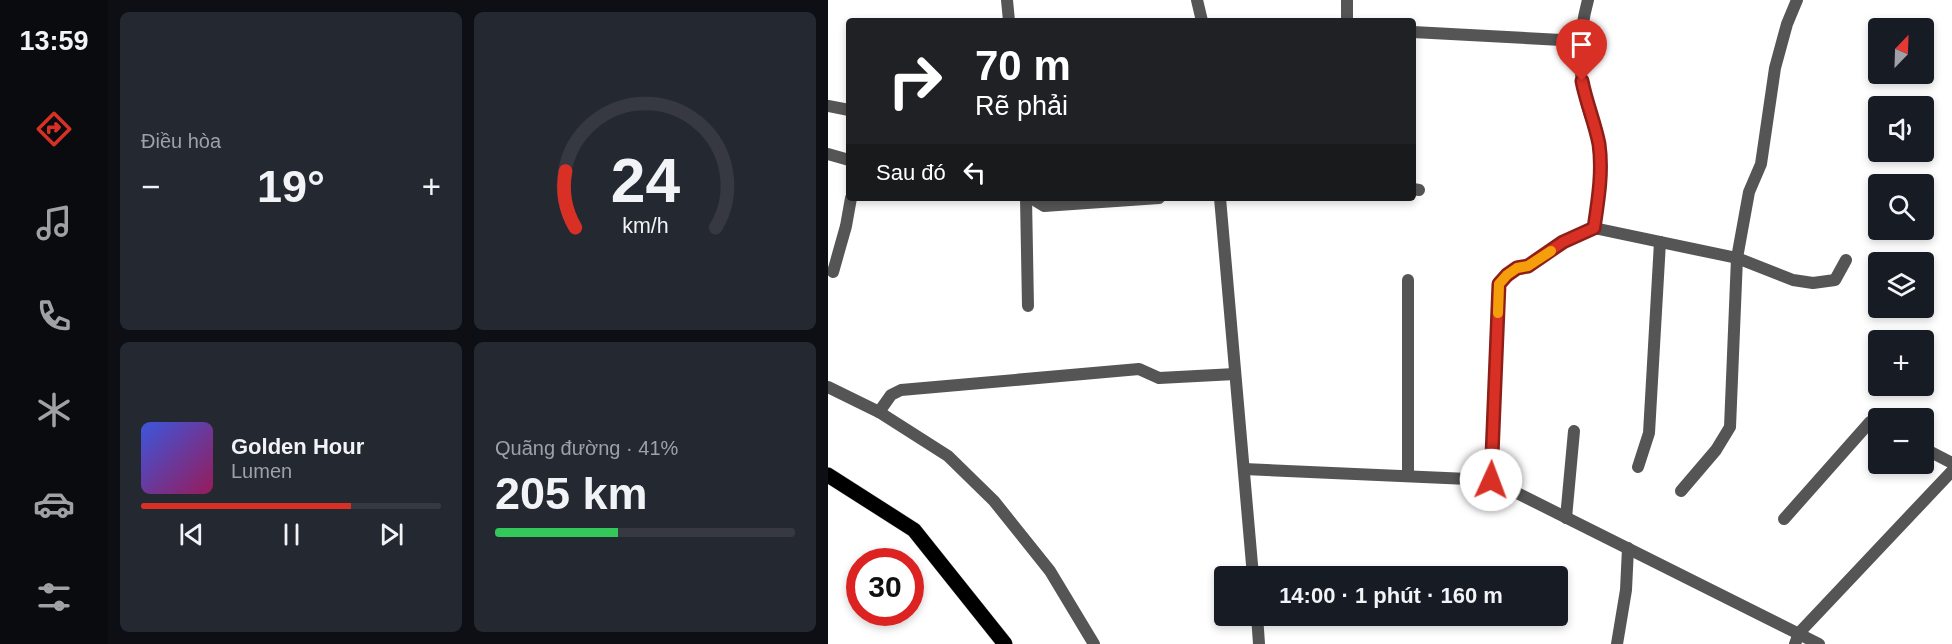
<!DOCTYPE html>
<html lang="vi">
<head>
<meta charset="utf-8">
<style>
  body { margin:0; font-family:Arial,sans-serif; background:#242831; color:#f1f3f6; height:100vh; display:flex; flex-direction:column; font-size:22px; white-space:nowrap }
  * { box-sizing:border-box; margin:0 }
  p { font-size:20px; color:#9ea1a6 }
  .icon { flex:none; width:33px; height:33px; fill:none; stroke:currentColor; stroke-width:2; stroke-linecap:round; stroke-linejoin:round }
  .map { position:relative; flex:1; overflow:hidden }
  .side { display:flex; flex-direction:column; gap:12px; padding:12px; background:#0d0f14; width:720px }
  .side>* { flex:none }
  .guide { position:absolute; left:18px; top:18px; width:570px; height:183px; border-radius:6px; box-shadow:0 3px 9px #0003; background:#202124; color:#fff; overflow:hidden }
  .needle { width:39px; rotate:23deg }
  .controls { position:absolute; left:1040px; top:18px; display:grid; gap:12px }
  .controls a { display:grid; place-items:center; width:66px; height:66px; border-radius:6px; background:#171b24; box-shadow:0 3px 9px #0003; font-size:30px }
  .speed { position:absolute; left:18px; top:548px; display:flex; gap:12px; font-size:30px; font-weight:700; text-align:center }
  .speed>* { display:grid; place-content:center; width:78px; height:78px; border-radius:50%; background:#171b24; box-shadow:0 3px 9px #0003; line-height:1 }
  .speed .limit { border:9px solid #d22; background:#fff; color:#111 }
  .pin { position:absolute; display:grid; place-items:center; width:51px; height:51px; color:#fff; margin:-62px -26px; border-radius:50% 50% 50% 0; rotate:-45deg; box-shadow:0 0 6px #0007 }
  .pin .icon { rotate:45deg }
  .me { position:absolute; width:66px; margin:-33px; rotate:2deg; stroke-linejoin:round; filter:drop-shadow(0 0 4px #0008) }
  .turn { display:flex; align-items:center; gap:21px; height:126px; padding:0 30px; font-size:27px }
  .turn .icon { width:78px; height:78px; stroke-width:2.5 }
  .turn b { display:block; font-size:42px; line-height:51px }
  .then { display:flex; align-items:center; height:57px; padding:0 30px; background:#0003; gap:12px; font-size:22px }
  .big { font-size:45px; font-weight:700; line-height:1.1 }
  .side .tile { flex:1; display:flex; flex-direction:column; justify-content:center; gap:9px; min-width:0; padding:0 21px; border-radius:9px; background:#242831 }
  .side .dial { align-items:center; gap:0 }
  .dial svg { height:156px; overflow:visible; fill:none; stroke:#363941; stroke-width:7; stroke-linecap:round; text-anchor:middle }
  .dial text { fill:#f1f3f6; stroke:none }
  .song { display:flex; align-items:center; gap:18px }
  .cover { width:72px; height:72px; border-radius:9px; background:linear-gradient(135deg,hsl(230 70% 55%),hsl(330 70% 35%)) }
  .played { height:6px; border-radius:3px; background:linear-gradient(90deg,#d93025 70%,#363941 70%) }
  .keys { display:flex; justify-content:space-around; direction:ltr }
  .heat { display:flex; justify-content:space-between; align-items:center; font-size:33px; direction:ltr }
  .charge { height:9px; border-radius:4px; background:linear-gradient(90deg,#34c759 41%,#363941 0) }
  .side .tiles { flex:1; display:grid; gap:12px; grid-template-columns:repeat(2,1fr) }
  .trip { position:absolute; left:386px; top:566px; width:354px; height:60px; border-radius:6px; background:#171b24; box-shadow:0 3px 9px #0003; font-weight:700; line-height:60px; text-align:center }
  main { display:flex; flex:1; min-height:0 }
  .dock { display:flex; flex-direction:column; width:108px; justify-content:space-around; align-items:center; background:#090b0e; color:#9ea1a6 }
  .dock .icon { width:42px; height:42px }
  .dock .on { color:#d93025 }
  .dock b { font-size:27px; color:#f1f3f6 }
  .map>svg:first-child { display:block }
</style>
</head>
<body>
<main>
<nav class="dock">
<b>13:59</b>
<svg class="icon on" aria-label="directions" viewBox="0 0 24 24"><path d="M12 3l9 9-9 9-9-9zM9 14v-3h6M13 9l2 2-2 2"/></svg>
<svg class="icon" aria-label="music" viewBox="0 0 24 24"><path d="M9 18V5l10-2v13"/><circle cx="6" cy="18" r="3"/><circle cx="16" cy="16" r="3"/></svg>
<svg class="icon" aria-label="phone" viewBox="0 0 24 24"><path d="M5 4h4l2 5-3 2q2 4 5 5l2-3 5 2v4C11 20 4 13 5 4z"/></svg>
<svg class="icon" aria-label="climate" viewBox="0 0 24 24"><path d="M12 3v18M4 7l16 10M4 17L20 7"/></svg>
<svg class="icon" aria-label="car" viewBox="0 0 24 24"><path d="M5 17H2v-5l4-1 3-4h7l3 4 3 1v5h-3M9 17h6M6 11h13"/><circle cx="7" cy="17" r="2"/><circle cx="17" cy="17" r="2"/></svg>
<svg class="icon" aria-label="filters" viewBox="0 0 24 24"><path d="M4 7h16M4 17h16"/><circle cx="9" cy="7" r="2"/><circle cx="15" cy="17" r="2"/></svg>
</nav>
<section class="side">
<div class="tiles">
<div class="tile"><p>Điều hòa</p>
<div class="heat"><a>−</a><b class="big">19°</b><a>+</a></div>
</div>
<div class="tile dial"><svg viewBox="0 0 100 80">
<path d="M14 69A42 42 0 1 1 86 69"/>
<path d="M14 69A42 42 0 0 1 9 40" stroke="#d93025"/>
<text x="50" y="56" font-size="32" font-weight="700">24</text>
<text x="50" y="72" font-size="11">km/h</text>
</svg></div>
<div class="tile">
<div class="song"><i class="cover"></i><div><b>Golden Hour</b><p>Lumen</p></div></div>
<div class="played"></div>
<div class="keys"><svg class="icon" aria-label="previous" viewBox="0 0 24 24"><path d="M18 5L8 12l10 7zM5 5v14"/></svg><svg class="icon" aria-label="pause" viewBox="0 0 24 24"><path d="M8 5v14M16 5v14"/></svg><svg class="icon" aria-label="next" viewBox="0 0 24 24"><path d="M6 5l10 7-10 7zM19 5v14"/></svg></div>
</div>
<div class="tile"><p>Quãng đường · 41%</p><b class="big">205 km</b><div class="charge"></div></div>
</div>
</section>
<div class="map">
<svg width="1124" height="644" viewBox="0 0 1124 644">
  <rect width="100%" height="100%" fill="#fff"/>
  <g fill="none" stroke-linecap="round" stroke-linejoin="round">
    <!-- primary casing -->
    <g stroke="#dbdbdb" stroke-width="16">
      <path id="primary" d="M0,475L86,530L177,644"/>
    </g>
    <!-- minor -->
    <g stroke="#555" stroke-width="12">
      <path d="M179,0L181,21"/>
      <path d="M369,0L374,21"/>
      <path d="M760,0C751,33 749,68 758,101C761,115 768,130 771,145C775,173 770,201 766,228"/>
      <path d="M519,21V0"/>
      <path d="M585,32L752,41"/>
      <path d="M0,106L21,110"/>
      <path d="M0,154L21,160"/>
      <path d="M585,189L591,190"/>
      <path d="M198,198L200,306"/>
      <path d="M203,198L216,206L331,198"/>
      <path d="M392,198L425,576"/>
      <path d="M5,272L18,226L23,198"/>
      <path d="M0,387L51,412L120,456L166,501L222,571L266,644"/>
      <path d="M51,412L63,395L73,390L311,369L331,378L407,374"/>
      <path d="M1095,448L1124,463"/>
      <path d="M810,467L821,433L832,242"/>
      <path d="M416,469L663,480L991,644"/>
      <path d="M580,476V280"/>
      <path d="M663,480L671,284L679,275L689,269L700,266L735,242L766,228L909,258L965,280L985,283L1007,280L1018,260"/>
      <path d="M853,491L888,450L902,427L909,258L921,192L933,164L947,68L959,24L969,0"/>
      <path d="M738,518L746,431"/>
      <path d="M956,519L1042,422L1050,425"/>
      <path d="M429,615L431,644"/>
      <path d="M789,644L798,590L800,548"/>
      <path d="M967,644L971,633L1124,471"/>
    </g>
    <!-- primary -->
    <use href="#primary" stroke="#000" stroke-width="15"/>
  </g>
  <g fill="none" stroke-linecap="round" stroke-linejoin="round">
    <!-- route casing -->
    <g stroke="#8d1f18" stroke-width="15">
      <path id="route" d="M663,480L671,284L679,275L689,268L700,266L735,242L766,228C770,201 775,172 771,144C767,123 758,102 754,81"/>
    </g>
    <!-- route -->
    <use href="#route" stroke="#d93025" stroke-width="10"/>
    <!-- slow -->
    <path stroke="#f59e0b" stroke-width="10" d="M670,313L671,284L679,275L689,268L700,266L723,251"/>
  </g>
</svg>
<div class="controls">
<a><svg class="needle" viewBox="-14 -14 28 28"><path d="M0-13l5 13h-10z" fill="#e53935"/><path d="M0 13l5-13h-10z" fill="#9ea1a6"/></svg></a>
<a><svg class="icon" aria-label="sound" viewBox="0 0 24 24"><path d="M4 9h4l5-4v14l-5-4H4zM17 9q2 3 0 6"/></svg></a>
<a><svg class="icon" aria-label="search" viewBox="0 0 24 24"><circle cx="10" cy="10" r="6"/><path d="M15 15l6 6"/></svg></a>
<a><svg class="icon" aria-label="layers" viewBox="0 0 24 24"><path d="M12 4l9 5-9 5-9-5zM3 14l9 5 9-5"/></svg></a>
<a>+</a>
<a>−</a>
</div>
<div class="speed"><div class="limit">30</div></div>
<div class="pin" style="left:754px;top:81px;background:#d93025"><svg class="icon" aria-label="arrive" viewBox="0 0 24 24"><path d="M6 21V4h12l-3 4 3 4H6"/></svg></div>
<svg class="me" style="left:663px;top:480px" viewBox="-20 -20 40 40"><circle r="19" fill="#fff"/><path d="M0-13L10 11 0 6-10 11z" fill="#d93025"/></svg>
<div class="trip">14:00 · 1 phút · 160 m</div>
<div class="guide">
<div class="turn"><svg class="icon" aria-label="right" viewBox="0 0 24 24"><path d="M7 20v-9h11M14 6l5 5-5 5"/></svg><div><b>70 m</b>Rẽ phải</div></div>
<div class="then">Sau đó<svg class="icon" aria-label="left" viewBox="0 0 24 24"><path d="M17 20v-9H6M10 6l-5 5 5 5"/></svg></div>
</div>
</div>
</main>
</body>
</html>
